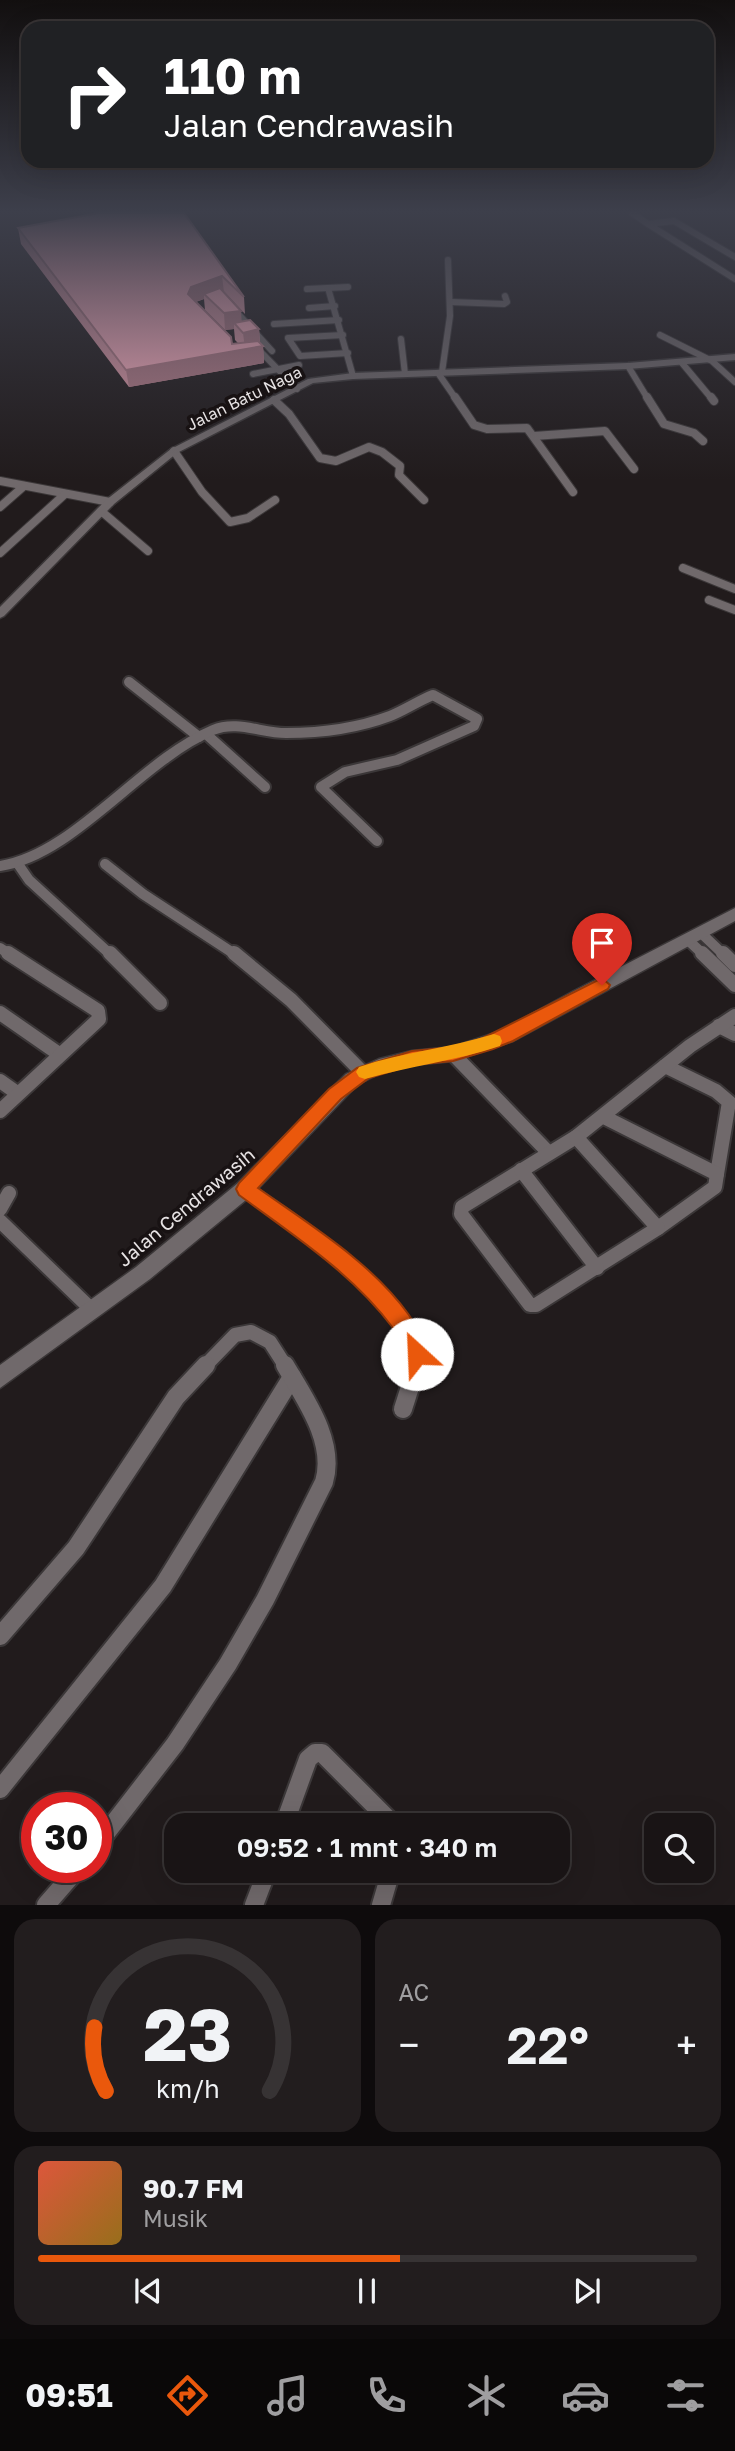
<!DOCTYPE html>
<html lang="id">
<head>
<meta charset="utf-8">
<style>
  body { margin:0; font-family:"Golos Text",sans-serif; background:#221d1e; color:#f1f3f6; height:100vh; display:flex; flex-direction:column; font-size:26px; white-space:nowrap }
  * { box-sizing:border-box; margin:0 }
  p { font-size:23px; color:#9f9ea0 }
  .icon { flex:none; width:38px; height:38px; fill:none; stroke:currentColor; stroke-width:2; stroke-linecap:round; stroke-linejoin:round }
  .map { position:relative; height:1905px; overflow:hidden }
  .side { display:flex; flex-direction:column; gap:14px; padding:14px; background:#0e0b0c; flex:1 }
  .side>* { flex:none }
  .banner { position:absolute; left:21px; top:21px; width:693px; height:147px; border-radius:21px; box-shadow:0 7px 28px #0002,0 0 0 2px #373334; background:#202124; color:#fff; overflow:hidden }
  .tools { position:absolute; left:644px; top:1813px; display:grid; gap:14px }
  .tools a { display:grid; place-items:center; width:70px; height:70px; border-radius:14px; background:#191415; box-shadow:0 7px 28px #0002,0 0 0 2px #373334; font-size:35px }
  .speed { position:absolute; left:21px; top:1792px; display:flex; gap:14px; font-size:35px; font-weight:700; text-align:center }
  .speed>* { display:grid; place-content:center; width:91px; height:91px; border-radius:50%; background:#191415; box-shadow:0 7px 28px #0002,0 0 0 2px #373334; line-height:1 }
  .speed .limit { border:10px solid #d22; background:#fff; color:#111 }
  .pin { position:absolute; display:grid; place-items:center; width:60px; height:60px; color:#fff; margin:-72px -30px; border-radius:50% 50% 50% 0; rotate:-45deg; box-shadow:0 0 7px #0007 }
  .pin .icon { rotate:45deg }
  .me { position:absolute; width:77px; margin:-38px; rotate:335deg; stroke-linejoin:round; filter:drop-shadow(0 0 5px #0008) }
  .turn { display:flex; align-items:center; gap:24px; height:147px; padding:0 28px; font-size:32px }
  .turn .icon { width:91px; height:91px; stroke-width:2.5 }
  .turn b { display:block; font-size:49px; line-height:60px }
  .big { font-size:52px; font-weight:600; line-height:1.1 }
  .side .widget { flex:1; display:flex; flex-direction:column; justify-content:center; gap:10px; min-width:0; padding:0 24px; border-radius:21px; background:#221d1e }
  .side .dial { align-items:center; gap:0 }
  .dial svg { height:182px; overflow:visible; fill:none; stroke:#373334; stroke-width:7; stroke-linecap:round; text-anchor:middle }
  .dial text { fill:#f1f3f6; stroke:none }
  .song { display:flex; align-items:center; gap:21px }
  .cover { width:84px; height:84px; border-radius:10px; background:linear-gradient(135deg,hsl(10 70% 55%),hsl(40 70% 35%)) }
  .played { height:7px; border-radius:4px; background:linear-gradient(90deg,#ea580c 55%,#373334 55%) }
  .keys { display:flex; justify-content:space-around; direction:ltr }
  .heat { display:flex; justify-content:space-between; align-items:center; font-size:38px; direction:ltr }
  .side .tiles { flex:1; display:grid; gap:14px; grid-template-columns:1fr 1fr }
  .widget:last-child { grid-column:span 2 }
  .trip { position:absolute; left:164px; top:1813px; width:406px; height:70px; border-radius:21px; background:#191415; box-shadow:0 7px 28px #0002,0 0 0 2px #373334; font-weight:600; line-height:70px; text-align:center }
  .tabs { display:flex; height:112px; justify-content:space-around; align-items:center; background:#0a0808; color:#9f9ea0 }
  .tabs .icon { width:49px; height:49px }
  .tabs .selected { color:#ea580c }
  .tabs b { font-size:32px; color:#f1f3f6 }
  .map>svg:first-child { display:block }
</style>
</head>
<body>
<div class="map">
<svg width="735" height="1905" viewBox="0 0 735 1905">
  <rect width="100%" height="100%" fill="#211b1c"/>
  <g fill="none" stroke-linecap="round" stroke-linejoin="round">
    <!-- street-far4 casing -->
    <g stroke="#3b3738" stroke-width="8">
      <g id="street-far4">
        <path d="M632,213L648,224L674,221L735,257"/>
        <path d="M648,224L735,279"/>
        <path d="M328,288L353,376"/>
        <path d="M307,289L348,287"/>
        <path d="M451,302L504,304L507,302L505,296"/>
        <path d="M232,307L272,351"/>
        <path d="M309,308L335,306"/>
        <path d="M274,324L339,320"/>
        <path d="M343,335L288,338L300,356L348,353"/>
        <path d="M660,335L712,361L735,382"/>
        <path d="M401,339L405,374"/>
        <path d="M261,352L297,389"/>
        <path d="M682,363L712,399"/>
        <path d="M628,366L648,399"/>
        <path d="M442,372L450,316L448,260"/>
        <path d="M438,373L456,399"/>
        <path d="M253,374L299,365"/>
      </g>
    </g>
    <!-- street-far3 casing -->
    <g stroke="#3b3738" stroke-width="10">
      <g id="street-far3">
        <path d="M455,397L474,425L487,429L527,428L573,492"/>
        <path d="M647,397L664,424L694,433L703,441"/>
        <path d="M711,397L714,401"/>
        <path d="M274,400L289,414L320,458L336,461L369,447L382,452L400,466L399,475L424,500"/>
        <path d="M534,436L605,431L634,469"/>
        <path d="M174,451L202,492L230,522L248,518L275,500"/>
        <path d="M0,481L110,502"/>
        <path d="M0,507L24,486"/>
        <path d="M101,511L148,551"/>
        <path d="M0,553L65,494"/>
        <path d="M683,568L735,589"/>
        <path d="M709,600L735,610"/>
      </g>
    </g>
    <!-- street-far2 casing -->
    <g stroke="#3b3738" stroke-width="14">
      <g id="street-far2">
        <path d="M129,682L199,737"/>
        <path d="M206,734L265,787"/>
        <path d="M18,864L29,880L111,955"/>
        <path d="M105,864L143,894L236,955"/>
        <path d="M0,866C74,855 140,761 213,730C237,720 261,733 286,733C320,733 358,728 390,716C405,710 418,701 433,695L477,719L474,726L397,760L345,772L321,787L377,841"/>
        <path d="M701,933L724,955"/>
        <path d="M689,941L704,955"/>
        <path d="M0,948L11,955"/>
      </g>
    </g>
    <!-- street-far1 casing -->
    <g stroke="#3b3738" stroke-width="18">
      <g id="street-far1">
        <path d="M110,953L160,1003"/>
        <path d="M234,953L291,1000L363,1073"/>
        <path d="M702,953L735,985"/>
        <path d="M723,953L735,965"/>
        <path d="M0,1013L59,1054"/>
        <path d="M719,1026L735,1034"/>
        <path d="M453,1054L549,1153"/>
        <path d="M665,1066L716,1091L729,1102L717,1174"/>
        <path d="M0,1081L17,1093"/>
        <path d="M0,1111L99,1019L98,1011L8,953"/>
        <path d="M604,1117L717,1174L715,1187L658,1228L536,1305H530L461,1214L462,1207L576,1137L690,1046L735,1016"/>
        <path d="M576,1137L658,1228"/>
        <path d="M521,1170L597,1268"/>
        <path d="M245,1189C293,1222 420,1304 417,1367"/>
        <path d="M0,1209L9,1193"/>
        <path d="M0,1221L92,1310"/>
        <path d="M204,1367L235,1335L251,1332L270,1342L286,1367"/>
      </g>
    </g>
    <!-- street casing -->
    <g stroke="#3b3738" stroke-width="22">
      <g id="street">
        <path d="M403,1409L417,1365"/>
        <path d="M0,1636L76,1548L176,1397L206,1365"/>
        <path d="M0,1789L163,1586L292,1377"/>
        <path d="M284,1825L308,1759L315,1753H322L394,1825"/>
        <path d="M96,1846L175,1744L228,1664L265,1600L324,1482C336,1442 305,1399 285,1365"/>
        <path d="M46,1905L79,1867"/>
        <path d="M254,1905L267,1871"/>
        <path d="M381,1905L391,1871"/>
      </g>
    </g>
    <!-- secondary casing -->
    <g stroke="#3b3738" stroke-width="3">
      <g id="secondary">
        <path d="M735,354V360L628,369L353,379L313,383L177,453L114,504L4,616L0,618V607L106,500L171,449L308,379L353,373L628,363Z"/>
        <path d="M735,908V921L513,1041L453,1061L412,1065L383,1072L358,1084L252,1195L150,1279L0,1388V1365L136,1267L238,1183L346,1074L379,1059L412,1051L453,1047L501,1031L574,991Z"/>
      </g>
    </g>
    <!-- street-far4 -->
    <use href="#street-far4" stroke="#70696b" stroke-width="6"/>
    <!-- street-far3 -->
    <use href="#street-far3" stroke="#70696b" stroke-width="8"/>
    <!-- street-far2 -->
    <use href="#street-far2" stroke="#70696b" stroke-width="10"/>
    <!-- street-far1 -->
    <use href="#street-far1" stroke="#70696b" stroke-width="14"/>
    <!-- street -->
    <use href="#street" stroke="#70696b" stroke-width="18"/>
    <!-- secondary -->
    <use href="#secondary" fill="#70696b" fill-rule="evenodd"/>
  </g>
  <!-- wall -->
  <path fill="#d896a4" fill-rule="evenodd" d="M184,213L244,297L245,314L228,296L242,322L259,329L260,343L263,346L264,363L129,387L21,244L18,228ZM204,299L205,310L225,330L234,329L235,340L238,343L232,344L196,302Z"/>
  <!-- shaded-wall -->
  <g fill="#b07a86">
    <path d="M222,276L224,292L204,294V299L192,303L188,294L191,287Z"/>
    <path d="M241,311L242,327L234,323V329L225,330L224,313Z"/>
    <path d="M259,329L260,346H263L264,363L129,387L126,370L245,349L243,333Z"/>
  </g>
  <!-- building -->
  <g fill="#fbaebf" stroke="#b07a86" stroke-width="2">
    <path d="M99,213H184L244,297L222,276L191,287L188,294L231,337L232,344L258,341L263,346L126,370L18,228Z"/>
    <path d="M220,288L241,311L224,313L204,294Z"/>
    <path d="M250,320L259,329L243,333L234,323Z"/>
  </g>
  <!-- sky -->
  <linearGradient id="sky" x2="0" y2="1"><stop stop-color="#120f0f"/><stop offset="0.44" stop-color="#3d3f4b"/><stop offset="1" stop-color="#3d3f4b" stop-opacity="0"/></linearGradient>
  <rect width="735" height="480" fill="url(#sky)"/>
  <!-- route -->
  <path fill="#ea580c" stroke="#983908" stroke-width="2" d="M602,978L610,985L608,989L513,1041L493,1049L453,1061L412,1065L369,1078L341,1099L258,1188C310,1225 371,1262 409,1315C417,1326 422,1341 427,1354L424,1361L417,1364L410,1361C405,1350 400,1337 393,1328C352,1273 293,1235 239,1195L236,1189L239,1183L329,1089L357,1068L412,1051L453,1047L483,1038Z"/>
  <!-- slow -->
  <path fill="#f59e0b" d="M494,1034L500,1036L502,1041L500,1046C455,1061 410,1066 365,1079L359,1077L356,1072L359,1067C403,1052 449,1048 494,1034Z"/>
  <g text-anchor="middle" stroke-width="7" stroke-linejoin="round" paint-order="stroke">
    <!-- far-street labels -->
    <g font-size="16" fill="#e7e3e4" stroke="#181213">
      <text transform="translate(244 398) rotate(-26)" y="6">Jalan Batu Naga</text>
    </g>
    <!-- street labels -->
    <g font-size="19" fill="#e7e3e4" stroke="#181213">
      <text transform="translate(186 1207) rotate(-40)" y="7">Jalan Cendrawasih</text>
    </g>
  </g>
</svg>
<div class="tools">
<a><svg class="icon" aria-label="search" viewBox="0 0 24 24"><circle cx="10" cy="10" r="6"/><path d="M15 15l6 6"/></svg></a>
</div>
<div class="speed"><div class="limit">30</div></div>
<div class="pin" style="left:602px;top:985px;background:#d93025"><svg class="icon" aria-label="arrive" viewBox="0 0 24 24"><path d="M6 21V4h12l-3 4 3 4H6"/></svg></div>
<svg class="me" style="left:417px;top:1354px" viewBox="-20 -20 40 40"><circle r="19" fill="#fff"/><path d="M0-13L10 11 0 6-10 11z" fill="#ea580c"/></svg>
<div class="trip">09:52 · 1 mnt · 340 m</div>
<div class="banner">
<div class="turn"><svg class="icon" aria-label="right" viewBox="0 0 24 24"><path d="M7 20v-9h11M14 6l5 5-5 5"/></svg><div><b>110 m</b>Jalan Cendrawasih</div></div>
</div>
</div>
<section class="side">
<div class="tiles">
<div class="widget dial"><svg viewBox="0 0 100 80">
<path d="M14 69A42 42 0 1 1 86 69"/>
<path d="M14 69A42 42 0 0 1 9 41" stroke="#ea580c"/>
<text x="50" y="56" font-size="32" font-weight="700">23</text>
<text x="50" y="72" font-size="11">km/h</text>
</svg></div>
<div class="widget"><p>AC</p>
<div class="heat"><a>−</a><b class="big">22°</b><a>+</a></div>
</div>
<div class="widget">
<div class="song"><i class="cover"></i><div><b>90.7 FM</b><p>Musik</p></div></div>
<div class="played"></div>
<div class="keys"><svg class="icon" aria-label="previous" viewBox="0 0 24 24"><path d="M18 5L8 12l10 7zM5 5v14"/></svg><svg class="icon" aria-label="pause" viewBox="0 0 24 24"><path d="M8 5v14M16 5v14"/></svg><svg class="icon" aria-label="next" viewBox="0 0 24 24"><path d="M6 5l10 7-10 7zM19 5v14"/></svg></div>
</div>
</div>
</section>
<nav class="tabs">
<b>09:51</b>
<svg class="icon selected" aria-label="directions" viewBox="0 0 24 24"><path d="M12 3l9 9-9 9-9-9zM9 14v-3h6M13 9l2 2-2 2"/></svg>
<svg class="icon" aria-label="music" viewBox="0 0 24 24"><path d="M9 18V5l10-2v13"/><circle cx="6" cy="18" r="3"/><circle cx="16" cy="16" r="3"/></svg>
<svg class="icon" aria-label="phone" viewBox="0 0 24 24"><path d="M5 4h4l2 5-3 2q2 4 5 5l2-3 5 2v4C11 20 4 13 5 4z"/></svg>
<svg class="icon" aria-label="climate" viewBox="0 0 24 24"><path d="M12 3v18M4 7l16 10M4 17L20 7"/></svg>
<svg class="icon" aria-label="car" viewBox="0 0 24 24"><path d="M5 17H2v-5l4-1 3-4h7l3 4 3 1v5h-3M9 17h6M6 11h13"/><circle cx="7" cy="17" r="2"/><circle cx="17" cy="17" r="2"/></svg>
<svg class="icon" aria-label="filters" viewBox="0 0 24 24"><path d="M4 7h16M4 17h16"/><circle cx="9" cy="7" r="2"/><circle cx="15" cy="17" r="2"/></svg>
</nav>
</body>
</html>
